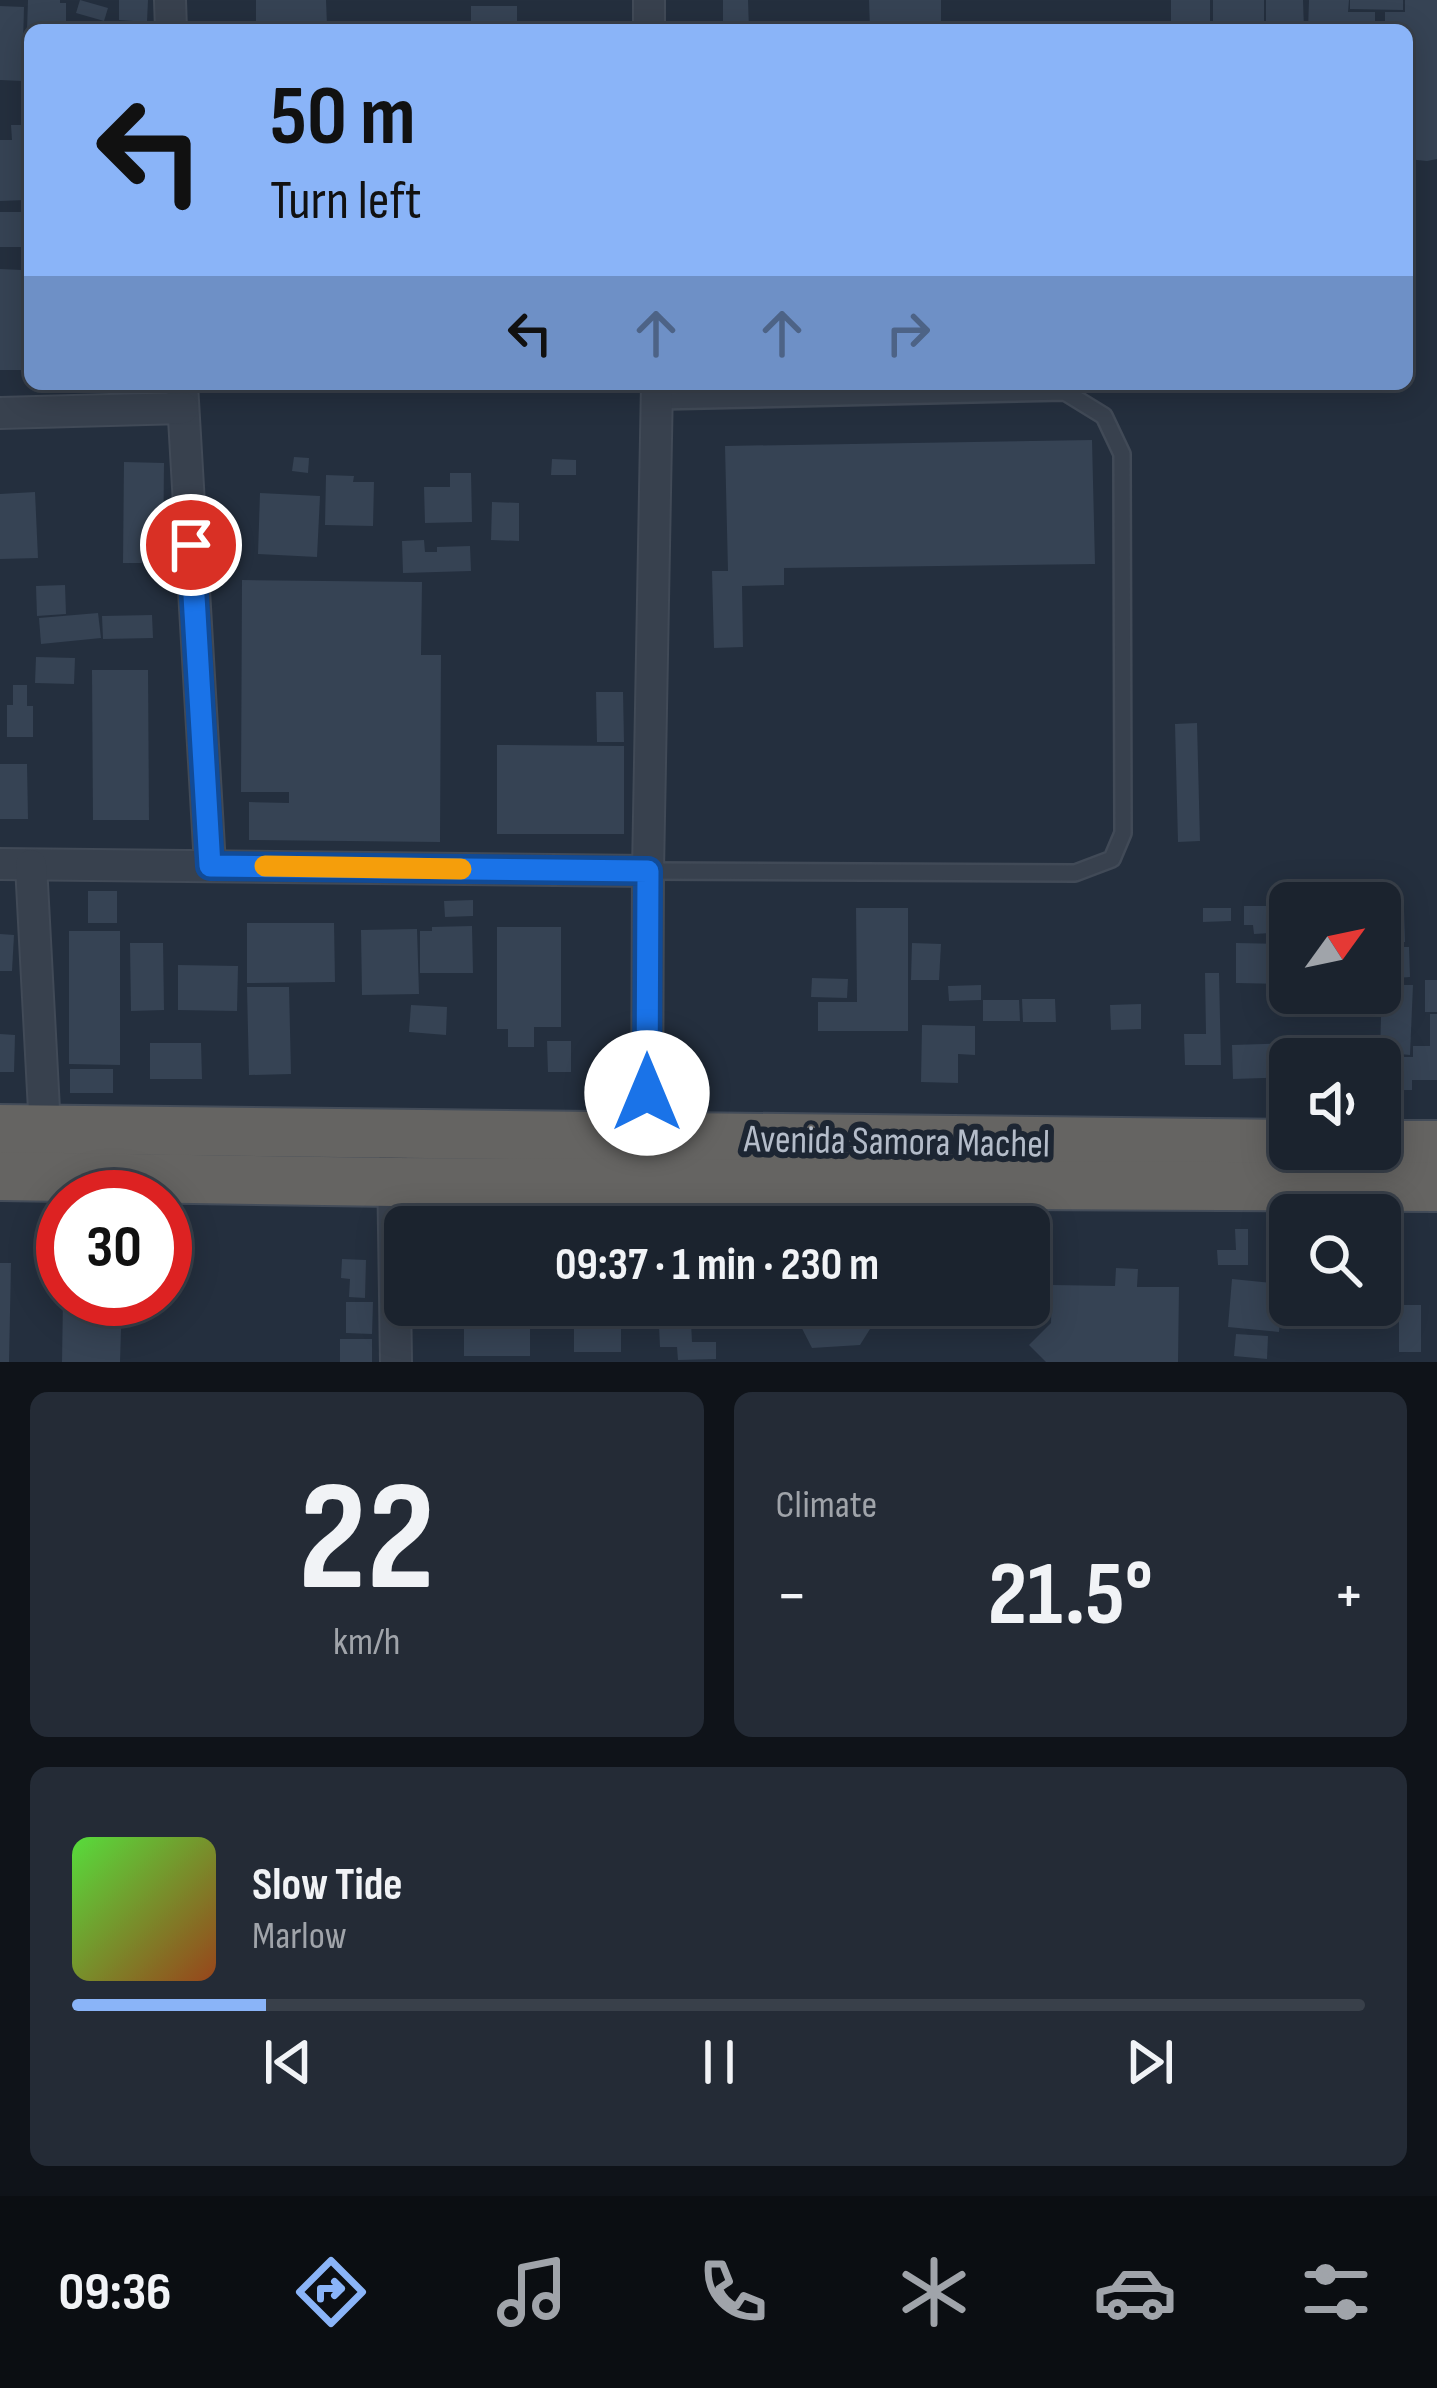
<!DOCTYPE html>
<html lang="en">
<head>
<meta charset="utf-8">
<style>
  body { margin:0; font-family:"Sofia Sans Condensed",sans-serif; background:#242b36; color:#f1f3f6; height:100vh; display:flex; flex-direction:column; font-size:45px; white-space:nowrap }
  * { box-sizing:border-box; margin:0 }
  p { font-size:39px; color:#a0a4aa }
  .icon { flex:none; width:66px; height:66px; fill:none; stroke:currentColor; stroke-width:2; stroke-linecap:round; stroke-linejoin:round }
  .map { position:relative; height:1362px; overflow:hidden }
  .sheet { display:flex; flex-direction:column; gap:30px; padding:30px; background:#0f1319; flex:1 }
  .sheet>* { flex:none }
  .banner { position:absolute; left:24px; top:24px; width:1389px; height:366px; border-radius:18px; box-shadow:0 6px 30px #0003,0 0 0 3px #39404a; background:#8ab4f8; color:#111; overflow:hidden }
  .needle { width:78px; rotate:57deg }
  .buttons { position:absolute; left:1269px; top:882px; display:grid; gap:24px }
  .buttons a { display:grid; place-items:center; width:132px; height:132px; border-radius:18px; background:#1b232e; box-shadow:0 6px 30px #0003,0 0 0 3px #39404a; font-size:60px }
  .speed { position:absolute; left:36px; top:1170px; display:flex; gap:24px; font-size:60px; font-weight:700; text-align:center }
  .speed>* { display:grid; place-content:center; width:156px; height:156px; border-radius:50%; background:#1b232e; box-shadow:0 6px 30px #0003,0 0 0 3px #39404a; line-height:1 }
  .speed .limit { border:18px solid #d22; background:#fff; color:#111 }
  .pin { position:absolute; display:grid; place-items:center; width:102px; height:102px; color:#fff; margin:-51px; border:6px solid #fff; border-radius:50%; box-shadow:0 3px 12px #0007 }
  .me { position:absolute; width:132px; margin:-66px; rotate:0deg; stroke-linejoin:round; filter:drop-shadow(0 0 9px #0008) }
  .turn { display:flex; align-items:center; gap:42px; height:252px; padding:0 48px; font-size:54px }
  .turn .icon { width:156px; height:156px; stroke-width:2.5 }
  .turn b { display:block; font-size:84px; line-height:102px }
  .lanes { display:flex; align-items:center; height:114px; padding:0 48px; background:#0003; justify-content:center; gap:60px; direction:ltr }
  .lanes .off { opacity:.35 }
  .big { font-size:90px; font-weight:700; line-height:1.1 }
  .sheet .tile { flex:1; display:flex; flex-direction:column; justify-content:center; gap:18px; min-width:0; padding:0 42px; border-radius:18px; background:#242b36 }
  .sheet .dial { align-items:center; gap:0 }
  .dial b { font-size:156px; line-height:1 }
  .song { display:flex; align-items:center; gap:36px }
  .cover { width:144px; height:144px; border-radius:18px; background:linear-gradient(135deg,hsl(110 70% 55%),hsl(20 70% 35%)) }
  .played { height:12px; border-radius:6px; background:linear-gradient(90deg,#8ab4f8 15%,#39404a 15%) }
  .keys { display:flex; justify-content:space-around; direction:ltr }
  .heat { display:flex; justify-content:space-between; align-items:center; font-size:66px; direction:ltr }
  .sheet .tiles { flex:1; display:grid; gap:30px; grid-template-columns:1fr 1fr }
  .tile:last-child { grid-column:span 2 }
  .trip { position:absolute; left:384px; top:1206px; width:666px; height:120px; border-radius:18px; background:#1b232e; box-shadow:0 6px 30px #0003,0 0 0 3px #39404a; font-weight:700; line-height:120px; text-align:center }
  .tabs { display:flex; height:192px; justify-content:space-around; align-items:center; background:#0b0e12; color:#a0a4aa }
  .tabs .icon { width:84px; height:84px }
  .tabs .on { color:#8ab4f8 }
  .tabs b { font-size:54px; color:#f1f3f6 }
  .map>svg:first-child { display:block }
</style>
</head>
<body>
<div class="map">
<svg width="1437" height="1362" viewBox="0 0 1437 1362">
  <rect width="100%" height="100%" fill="#242f3e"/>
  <!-- building -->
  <g fill="#364354">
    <path d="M28,0H60V3H66V30H27Z"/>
    <path d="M80,0L108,8L104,21L76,13Z"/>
    <path d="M119,0H148L147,22L119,20Z"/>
    <path d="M256,0H326L327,25H301V30H256Z"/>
    <path d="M723,0H748L749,30H723Z"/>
    <path d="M869,0H941V30H870Z"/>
    <rect x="1171" y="0" width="39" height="30"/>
    <rect x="1213" y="0" width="51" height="30"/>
    <path d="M1266,0H1303L1304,30H1266Z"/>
    <path d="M1309,0H1349L1348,12H1375V30H1308Z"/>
    <path d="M1350,0H1403V10L1350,9Z"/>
    <path d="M1405,0H1437V159L1427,161L1407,159V30H1385V12H1405Z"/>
    <path d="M0,6L24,7L22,81L0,80Z"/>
    <rect x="471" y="6" width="46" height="24"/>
    <path d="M11,125H23L25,200L0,201V140H12Z"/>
    <path d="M0,212H25L26,247H0Z"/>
    <path d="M0,269L22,270V370H0Z"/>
    <path d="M1092,440L1095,564L784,568V585L742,586L743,647L714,648L712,571H728L725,446Z"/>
    <path d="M294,457L309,458L308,473L292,471Z"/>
    <path d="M552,459L576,460V475H551Z"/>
    <path d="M124,462L164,463L163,563H123Z"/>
    <path d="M450,473H471L472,522L425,523L424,487H450Z"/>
    <path d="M326,475L354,476L353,482H374L373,526L325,525Z"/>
    <path d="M35,492L38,558L0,559V494Z"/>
    <path d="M260,493L320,496L317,557L258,554Z"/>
    <path d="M492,502L519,503V541L491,540Z"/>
    <path d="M424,540L425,552H437V547L470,546L471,571L403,573L402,541Z"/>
    <path d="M242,580L422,582L421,655H441L440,842L249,840V802L289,803V792H241Z"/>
    <path d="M65,585L66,614L37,616L36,586Z"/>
    <path d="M98,613L101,638L41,644L39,618Z"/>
    <path d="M152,615L153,638L103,639L102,616Z"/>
    <path d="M36,657L75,658L74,684L35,683Z"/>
    <path d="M92,670H148L149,820H93Z"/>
    <path d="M13,685H27V706H33V737H7V705H13Z"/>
    <path d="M596,692H623L624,742H597Z"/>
    <path d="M1197,723L1200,841L1178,842L1175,724Z"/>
    <path d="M497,745L624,746V834H497Z"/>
    <path d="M0,764H27L28,819H0Z"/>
    <rect x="88" y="891" width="29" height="32"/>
    <path d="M473,900V916L445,917L444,901Z"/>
    <path d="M1244,906H1270L1271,933L1254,934L1253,925H1244Z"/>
    <path d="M856,908H908V1031H818V1002H857Z"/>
    <path d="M1203,908H1231V921L1203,922Z"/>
    <path d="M1380,911H1404L1405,942L1380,943Z"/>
    <path d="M247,923H334L335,982L247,983Z"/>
    <path d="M472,926L473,973H420V931H432V927Z"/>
    <path d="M497,927H561V1027H534V1047H508V1029H497Z"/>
    <path d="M417,929L419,994L362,995L361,930Z"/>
    <path d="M69,931H120V1065L69,1064Z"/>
    <path d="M0,934L14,935L12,971H0Z"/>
    <path d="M130,943H163L164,1010L131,1011Z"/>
    <path d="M912,943L941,944L939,980H911Z"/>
    <path d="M1236,943L1290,944V984L1236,983Z"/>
    <path d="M1380,947H1409L1410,977L1397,978V983H1380Z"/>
    <path d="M178,965L238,966L237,1011L178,1010Z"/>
    <path d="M1205,973H1219L1221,1065H1185L1184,1034H1206Z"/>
    <path d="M812,978L848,979L847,998L811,997Z"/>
    <rect x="1425" y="980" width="12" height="32"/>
    <path d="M981,985V1000L949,1001L948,986Z"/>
    <path d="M1382,985H1413L1410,1055L1380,1052Z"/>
    <path d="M247,987H289L291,1074L249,1075Z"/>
    <path d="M1022,999H1055L1056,1022H1023Z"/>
    <path d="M983,1000H1019L1020,1021H983Z"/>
    <path d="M1141,1004V1029L1111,1030L1110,1005Z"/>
    <path d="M411,1005L447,1007L446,1035L409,1032Z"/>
    <path d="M1430,1014H1437V1080H1412V1090H1380V1057H1413V1046H1430Z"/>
    <path d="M922,1025L975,1026V1055L958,1054V1083L921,1082Z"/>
    <path d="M0,1034L15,1035L14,1072H0Z"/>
    <path d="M547,1041H571V1072H548Z"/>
    <path d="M150,1043H201L202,1079H150Z"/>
    <path d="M1292,1043L1290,1077L1233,1079L1232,1045Z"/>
    <rect x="70" y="1069" width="43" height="24"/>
    <path d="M1235,1229H1248V1265H1218L1217,1250H1236Z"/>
    <path d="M342,1259L366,1260L365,1298L349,1297L350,1279L341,1278Z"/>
    <path d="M0,1263H11L9,1362H0Z"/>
    <path d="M1116,1268L1138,1269L1137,1287H1179L1178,1362H1046L1029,1345L1051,1323L1052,1285L1115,1286Z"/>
    <path d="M1232,1279L1283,1284L1279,1332L1228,1327Z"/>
    <path d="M63,1299H122L120,1362H62Z"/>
    <path d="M346,1302H373L372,1334L346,1333Z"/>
    <rect x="464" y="1305" width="66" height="51"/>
    <path d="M563,1305H621V1352H574V1320H563Z"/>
    <path d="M658,1305H699V1321L691,1322L692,1342H716V1359L678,1360L677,1347H660Z"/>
    <path d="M790,1305H885L860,1345L812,1348Z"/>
    <rect x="1399" y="1305" width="22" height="47"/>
    <path d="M1236,1334L1268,1336L1267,1359L1234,1356Z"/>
    <rect x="340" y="1339" width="32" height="23"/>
  </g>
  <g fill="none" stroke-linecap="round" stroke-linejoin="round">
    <!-- service casing -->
    <g stroke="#414a57" stroke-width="20">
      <path id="service" d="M648,871L1075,873L1112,859L1123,833L1122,454L1104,416L1065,392L658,401"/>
    </g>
    <!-- minor casing -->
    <g stroke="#414a57" stroke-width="34">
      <g id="minor">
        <path d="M170,0L171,30"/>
        <path d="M649,0V30"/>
        <path d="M182,384L210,865"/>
        <path d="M0,413L183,408"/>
        <path d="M0,864L648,871"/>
        <path d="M31,865L45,1129"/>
        <path d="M647,1138L648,871L657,384"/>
        <path d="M393,1164L396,1362"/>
      </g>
    </g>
    <!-- trunk casing -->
    <g stroke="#434c59" stroke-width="52">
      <g id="trunk">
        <path d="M0,1129L1290,1144"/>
        <path d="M1380,1145H1437"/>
        <path d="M0,1176L393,1182L1437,1187"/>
      </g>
    </g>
    <!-- service -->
    <use href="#service" stroke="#38414e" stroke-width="15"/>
    <!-- minor -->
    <use href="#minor" stroke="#38414e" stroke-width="30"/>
    <!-- trunk -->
    <use href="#trunk" stroke="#656462" stroke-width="48"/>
  </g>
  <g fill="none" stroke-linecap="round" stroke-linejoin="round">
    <!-- route casing -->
    <g stroke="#114b97" stroke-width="30">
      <path id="route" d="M191,545L210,866L648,871L647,1093"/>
    </g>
    <!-- route -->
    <use href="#route" stroke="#1a73e8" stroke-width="21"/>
    <!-- slow -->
    <path stroke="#f59e0b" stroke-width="21" d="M265,866L461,869"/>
  </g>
  <g text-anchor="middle" stroke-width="12" stroke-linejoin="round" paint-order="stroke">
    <!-- street labels -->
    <g font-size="39" fill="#b4bcc9" stroke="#1d2633">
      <text transform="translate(897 1140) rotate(1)" y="14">Avenida Samora Machel</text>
    </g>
  </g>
</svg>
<div class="buttons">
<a><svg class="needle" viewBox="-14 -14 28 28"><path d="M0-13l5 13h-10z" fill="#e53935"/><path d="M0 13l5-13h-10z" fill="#a0a4aa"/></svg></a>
<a><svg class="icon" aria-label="sound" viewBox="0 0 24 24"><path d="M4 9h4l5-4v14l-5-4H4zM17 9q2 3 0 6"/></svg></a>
<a><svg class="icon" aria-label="search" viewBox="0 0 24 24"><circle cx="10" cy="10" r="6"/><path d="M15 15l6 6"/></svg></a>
</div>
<div class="speed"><div class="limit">30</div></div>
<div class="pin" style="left:191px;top:545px;background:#d93025"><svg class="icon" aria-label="arrive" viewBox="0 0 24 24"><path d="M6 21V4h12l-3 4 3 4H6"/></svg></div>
<svg class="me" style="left:647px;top:1093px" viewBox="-20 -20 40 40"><circle r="19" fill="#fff"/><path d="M0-13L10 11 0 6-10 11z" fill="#1a73e8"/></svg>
<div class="trip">09:37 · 1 min · 230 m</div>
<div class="banner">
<div class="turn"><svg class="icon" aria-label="left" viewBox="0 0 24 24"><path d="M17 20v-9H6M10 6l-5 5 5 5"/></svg><div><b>50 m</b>Turn left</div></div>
<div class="lanes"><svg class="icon" aria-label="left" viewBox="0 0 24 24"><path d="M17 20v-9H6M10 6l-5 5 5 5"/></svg><svg class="icon off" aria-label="ahead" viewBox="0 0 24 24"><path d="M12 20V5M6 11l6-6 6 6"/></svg><svg class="icon off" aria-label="ahead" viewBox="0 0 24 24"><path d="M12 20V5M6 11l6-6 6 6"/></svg><svg class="icon off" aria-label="right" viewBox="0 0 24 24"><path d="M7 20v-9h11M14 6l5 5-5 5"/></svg></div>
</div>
</div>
<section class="sheet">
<div class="tiles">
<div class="tile dial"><b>22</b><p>km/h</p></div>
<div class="tile"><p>Climate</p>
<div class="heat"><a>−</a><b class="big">21.5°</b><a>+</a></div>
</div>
<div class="tile">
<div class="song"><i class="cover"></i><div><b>Slow Tide</b><p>Marlow</p></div></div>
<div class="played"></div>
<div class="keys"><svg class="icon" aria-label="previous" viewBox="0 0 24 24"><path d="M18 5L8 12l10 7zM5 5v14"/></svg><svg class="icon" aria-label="pause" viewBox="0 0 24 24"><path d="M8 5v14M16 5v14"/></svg><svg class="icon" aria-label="next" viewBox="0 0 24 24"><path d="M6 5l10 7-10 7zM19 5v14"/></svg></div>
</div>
</div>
</section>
<nav class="tabs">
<b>09:36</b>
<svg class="icon on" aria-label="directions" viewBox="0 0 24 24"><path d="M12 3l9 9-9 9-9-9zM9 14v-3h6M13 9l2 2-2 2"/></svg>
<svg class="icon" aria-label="music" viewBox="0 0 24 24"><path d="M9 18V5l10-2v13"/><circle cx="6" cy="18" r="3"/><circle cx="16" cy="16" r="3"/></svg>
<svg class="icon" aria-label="phone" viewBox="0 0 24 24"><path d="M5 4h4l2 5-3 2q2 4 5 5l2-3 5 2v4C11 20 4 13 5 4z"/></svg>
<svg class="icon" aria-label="climate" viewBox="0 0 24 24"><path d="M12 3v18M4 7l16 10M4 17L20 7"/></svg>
<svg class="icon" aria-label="car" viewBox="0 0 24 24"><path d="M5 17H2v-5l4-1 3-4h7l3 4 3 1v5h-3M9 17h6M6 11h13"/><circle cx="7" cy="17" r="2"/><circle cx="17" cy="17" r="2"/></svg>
<svg class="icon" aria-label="filters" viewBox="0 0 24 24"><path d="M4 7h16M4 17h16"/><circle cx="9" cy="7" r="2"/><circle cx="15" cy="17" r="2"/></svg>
</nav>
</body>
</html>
